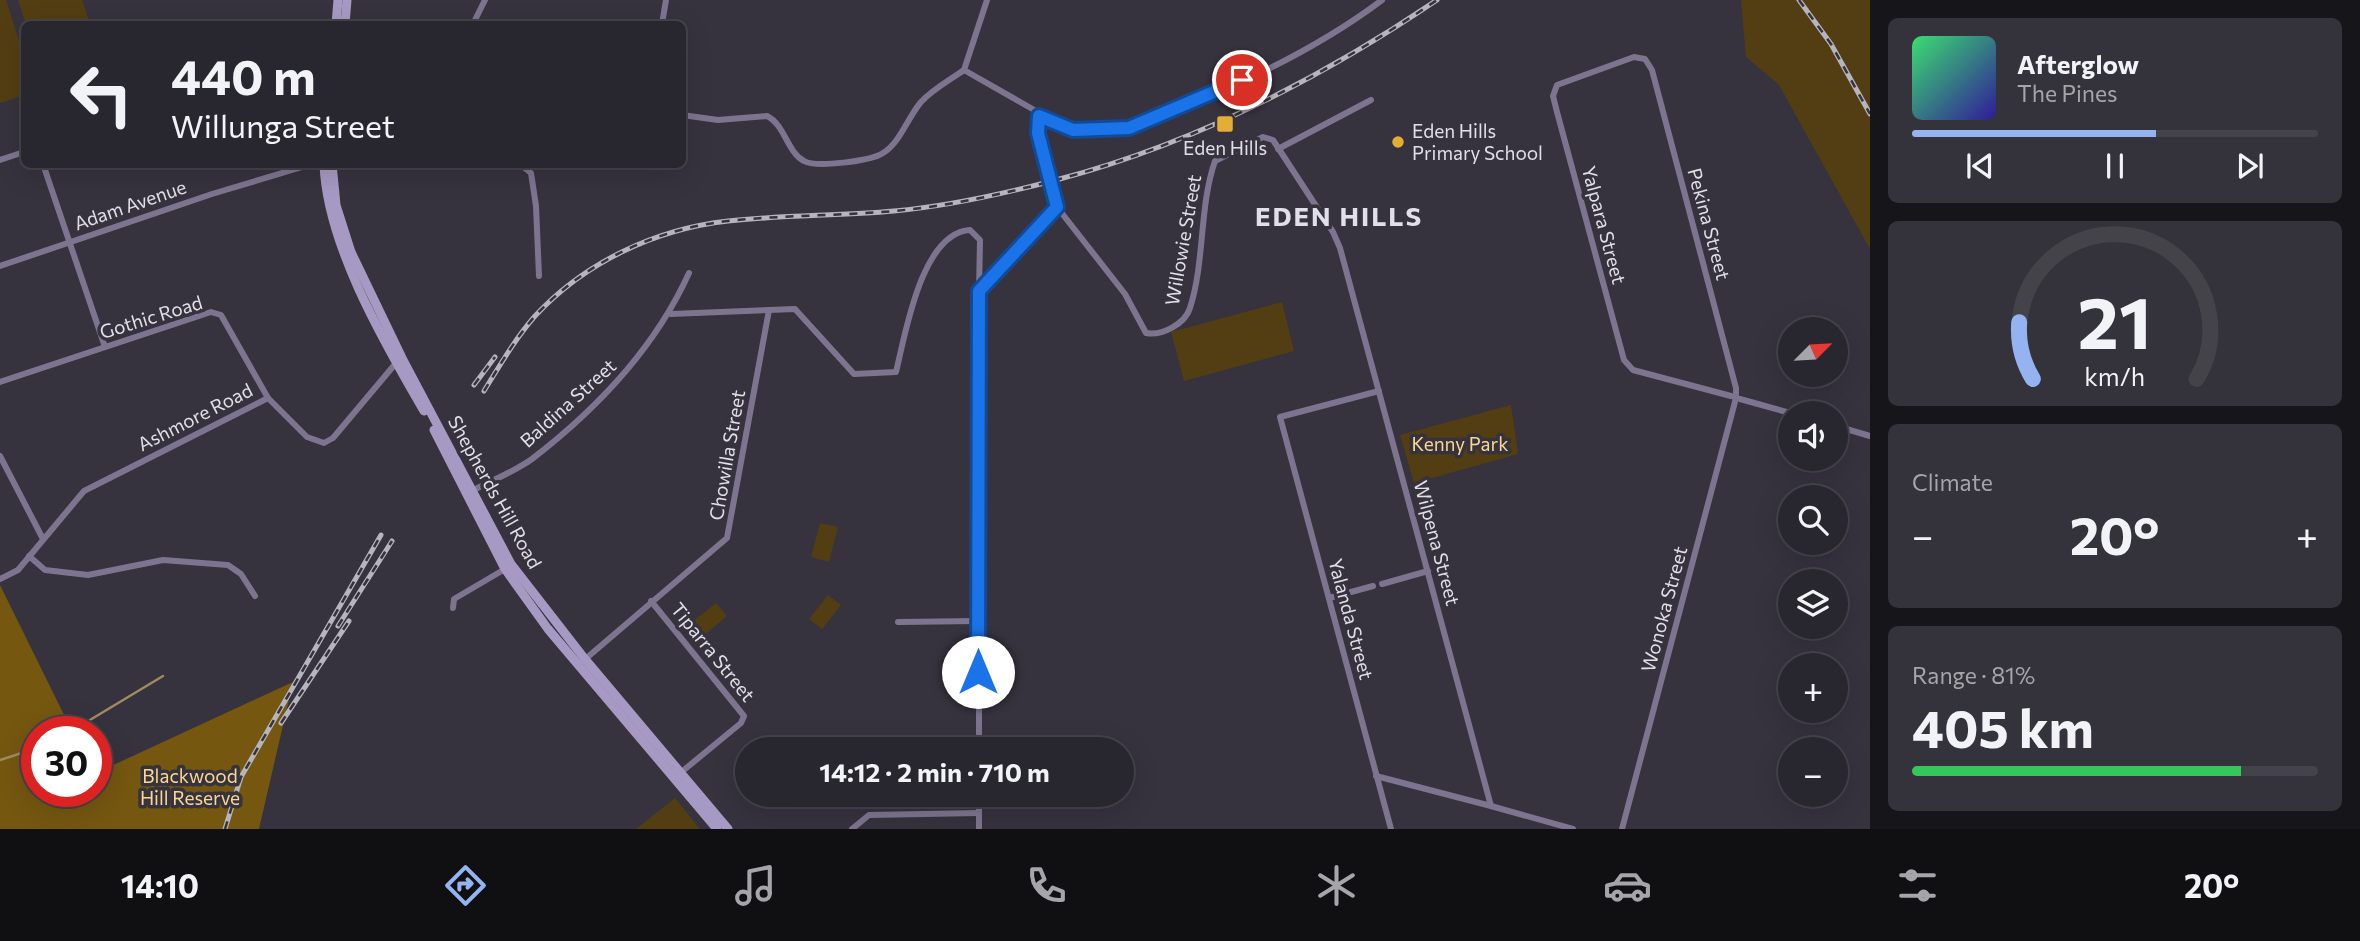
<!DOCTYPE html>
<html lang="en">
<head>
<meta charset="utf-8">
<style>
  body { margin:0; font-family:Commissioner,sans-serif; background:#34323a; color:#f1f3f6; height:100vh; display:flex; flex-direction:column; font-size:26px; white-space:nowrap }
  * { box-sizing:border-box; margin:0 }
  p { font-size:23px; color:#a5a5aa }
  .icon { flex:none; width:38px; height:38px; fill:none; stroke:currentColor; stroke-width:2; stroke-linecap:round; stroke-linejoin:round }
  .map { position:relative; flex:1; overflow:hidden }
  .sheet { display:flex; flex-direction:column; gap:18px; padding:18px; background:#161519; width:490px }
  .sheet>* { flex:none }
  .guide { position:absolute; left:21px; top:21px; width:665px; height:147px; border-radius:10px; box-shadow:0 7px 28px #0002,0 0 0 2px #44434a; background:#28262e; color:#f1f3f6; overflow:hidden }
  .needle { width:46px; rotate:66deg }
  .tools { position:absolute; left:1778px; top:317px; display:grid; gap:14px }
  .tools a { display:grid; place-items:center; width:70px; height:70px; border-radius:50%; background:#28262e; box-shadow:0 7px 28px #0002,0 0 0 2px #44434a; font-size:35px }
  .speed { position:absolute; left:21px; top:716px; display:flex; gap:14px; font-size:35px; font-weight:700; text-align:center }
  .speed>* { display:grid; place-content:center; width:91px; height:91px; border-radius:50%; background:#28262e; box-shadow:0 7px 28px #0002,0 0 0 2px #44434a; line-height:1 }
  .speed .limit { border:10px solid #d22; background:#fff; color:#111 }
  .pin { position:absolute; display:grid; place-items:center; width:60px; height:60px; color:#fff; margin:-30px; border:4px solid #fff; border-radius:50%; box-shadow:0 2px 7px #0007 }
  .me { position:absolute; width:77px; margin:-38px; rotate:0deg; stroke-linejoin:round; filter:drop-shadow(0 0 5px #0008) }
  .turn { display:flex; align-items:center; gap:24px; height:147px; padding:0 35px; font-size:32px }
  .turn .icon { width:91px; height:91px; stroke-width:2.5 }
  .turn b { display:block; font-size:49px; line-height:60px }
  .big { font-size:52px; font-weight:700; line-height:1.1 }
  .sheet .card { flex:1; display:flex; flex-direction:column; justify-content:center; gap:10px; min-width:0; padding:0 24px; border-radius:10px; background:#34323a }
  .sheet .dial { align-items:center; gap:0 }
  .dial svg { height:182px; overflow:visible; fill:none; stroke:#44434a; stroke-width:7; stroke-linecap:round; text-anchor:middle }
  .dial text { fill:#f1f3f6; stroke:none }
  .song { display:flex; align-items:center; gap:21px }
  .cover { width:84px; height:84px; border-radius:10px; background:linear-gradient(135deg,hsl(140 70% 55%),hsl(250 70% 35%)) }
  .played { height:7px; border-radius:4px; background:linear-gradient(90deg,#95b2f1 60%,#44434a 60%) }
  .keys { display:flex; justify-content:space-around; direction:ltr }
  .heat { display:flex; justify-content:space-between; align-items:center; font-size:38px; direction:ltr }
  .charge { height:10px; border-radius:5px; background:linear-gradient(90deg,#34c759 81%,#44434a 0) }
  .trip { position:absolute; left:735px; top:737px; width:399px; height:70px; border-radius:35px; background:#28262e; box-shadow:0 7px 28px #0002,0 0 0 2px #44434a; font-weight:700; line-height:70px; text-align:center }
  .tabs { display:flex; height:112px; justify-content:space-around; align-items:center; background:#100f12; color:#a5a5aa }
  .tabs .icon { width:49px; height:49px }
  .tabs .current { color:#95b2f1 }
  .tabs b { font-size:32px; color:#f1f3f6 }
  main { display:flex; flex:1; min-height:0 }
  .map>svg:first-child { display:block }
</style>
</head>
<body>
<main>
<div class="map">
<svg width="1870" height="829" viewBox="0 0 1870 829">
  <rect width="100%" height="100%" fill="#36323e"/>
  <!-- green -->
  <g fill="#533e13">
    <path d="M0,0H6L24,56V95L0,103Z"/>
    <path d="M18,0H82L90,24H26Z"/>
    <path d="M1741,0H1870V249L1779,85L1746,57Z"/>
    <path d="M1282,302L1294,351L1184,381L1171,332Z"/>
    <path d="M1511,405L1518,454L1414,483L1400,435Z"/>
    <path d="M820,523L838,527L829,562L811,557Z"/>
    <path d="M828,595L841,605L822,629L809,619Z"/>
    <path d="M716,603L727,616L703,636L692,622Z"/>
    <path d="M675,798L700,829H636Z"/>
  </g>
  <!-- forest -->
  <path fill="#755710" d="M0,585L72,731L37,732V791H96V773L293,682L259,829H0Z"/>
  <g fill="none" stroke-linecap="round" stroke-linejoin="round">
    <!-- stream -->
    <g stroke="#a18b5e" stroke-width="2.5">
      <path d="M70,732L163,676"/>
      <path d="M0,760L37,748"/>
    </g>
    <!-- minor -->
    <g stroke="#7d758f" stroke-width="6">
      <path d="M473,24L485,0"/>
      <path d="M662,24L666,0"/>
      <path d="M964,70L987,0"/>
      <path d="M22,104L24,111"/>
      <path d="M682,115L718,120L767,116C785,125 787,152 804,161C816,168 871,161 883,153C900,143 908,117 921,102C933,89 950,80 964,70L1064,127C1083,133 1108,132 1128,128C1145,125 1162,116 1178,110C1246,82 1324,44 1382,0"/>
      <path d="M1039,116L1038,133L1046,168"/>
      <path d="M1278,149L1371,100"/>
      <path d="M0,160L24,152"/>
      <path d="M43,164L105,347"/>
      <path d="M520,164L531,173L536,206L539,276"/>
      <path d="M1057,207L1125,294L1146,333C1162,336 1185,324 1190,308C1205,261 1199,207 1215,161L1263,137L1273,140L1333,232L1340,248L1491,806L1573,829"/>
      <path d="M0,266L212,194L312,164"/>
      <path d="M671,314L795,309L854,374L896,372C905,336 921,233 970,230L980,240L979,291"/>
      <path d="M0,382L211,312L221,315L268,398"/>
      <path d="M1379,391L1280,417L1391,829"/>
      <path d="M1836,426L1870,436"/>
      <path d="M0,456L43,539"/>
      <path d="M470,492C490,481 514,472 532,459C597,409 655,348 689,273"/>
      <path d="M29,556L45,570L88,575L163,560L228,565L241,574L255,596"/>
      <path d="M0,579L18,570L84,491L268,398L307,437L324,443L333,438L396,363"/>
      <path d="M1382,584L1428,571"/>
      <path d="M1329,598L1373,586"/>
      <path d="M651,601L744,716L741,723L679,774"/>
      <path d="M453,608L454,599L505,569"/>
      <path d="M898,622L977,621"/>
      <path d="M583,661L727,538L769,310"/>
      <path d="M979,749V291L1057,207L1052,191"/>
      <path d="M1376,776L1491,806"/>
      <path d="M979,794V829"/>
      <path d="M852,829L869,815L979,813"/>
      <path d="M1622,829L1736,398V388L1652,70L1645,59L1634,57L1557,85L1553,96L1557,112L1624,360L1633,370L1731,396L1740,399L1790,413"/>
    </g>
    <!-- secondary -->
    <g stroke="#a699c3" stroke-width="9">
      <path d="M336,24L338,0"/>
      <path d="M345,24L347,0"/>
      <path d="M324,164C327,245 384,342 424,411"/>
      <path d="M332,164L336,205L351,252L402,358L511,564L584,658L728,829"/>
      <path d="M434,430L505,569L548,629L717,829"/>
    </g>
    <!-- rail casing -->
    <g stroke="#b6b4bd" stroke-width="5">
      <g id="rail">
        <path d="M1799,0L1831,44L1870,114"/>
        <path d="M474,385L495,357"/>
        <path d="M484,391C500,365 515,339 535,316C585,262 656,229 728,221C783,215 839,216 894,211C949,206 1003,194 1056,180C1193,144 1320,79 1437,0"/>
        <path d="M338,626L392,541"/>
        <path d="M281,723L349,621"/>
        <path d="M225,829L241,777L381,535"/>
      </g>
    </g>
    <!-- rail -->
    <use href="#rail" stroke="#36323e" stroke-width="2.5" stroke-dasharray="8" stroke-linecap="butt"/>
    <!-- minor-bridge -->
    <path stroke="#7d758f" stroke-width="6" d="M1046,168L1052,191"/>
  </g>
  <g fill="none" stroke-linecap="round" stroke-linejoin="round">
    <!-- route casing -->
    <g stroke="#114b97" stroke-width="18">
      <path id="route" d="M978,672L979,291L1057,207L1038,133L1039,116L1073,130L1129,128L1242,80"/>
    </g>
    <!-- route -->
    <use href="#route" stroke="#1a73e8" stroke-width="12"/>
  </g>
  <!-- markers -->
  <g fill="#e3ae35" stroke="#36323e" stroke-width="2.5">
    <rect x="1216" y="115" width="18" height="18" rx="3.5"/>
    <circle cx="1398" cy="142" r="7"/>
  </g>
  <g text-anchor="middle" stroke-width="7" stroke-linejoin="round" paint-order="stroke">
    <!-- poi labels -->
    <g font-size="19" fill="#e1dfe7" stroke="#36323e" text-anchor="start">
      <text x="1412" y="138">Eden Hills<tspan x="1412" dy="22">Primary School</tspan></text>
      <text x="1225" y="155" text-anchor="middle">Eden Hills</text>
    </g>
    <!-- street labels -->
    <g font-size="19" fill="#e1dfe7" stroke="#36323e">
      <text transform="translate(130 205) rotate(-19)" y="7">Adam Avenue</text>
      <text transform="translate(1709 224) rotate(75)" y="7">Pekina Street</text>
      <text transform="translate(1604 225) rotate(75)" y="7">Yalpara Street</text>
      <text transform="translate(1183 240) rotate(-80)" y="7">Willowie Street</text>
      <text transform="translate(151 317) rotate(-17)" y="7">Gothic Road</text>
      <text transform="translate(568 403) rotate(-42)" y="7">Baldina Street</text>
      <text transform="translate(195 417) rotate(-27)" y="7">Ashmore Road</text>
      <text transform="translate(727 455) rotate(-80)" y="7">Chowilla Street</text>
      <text transform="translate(495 492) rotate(61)" y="7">Shepherds Hill Road</text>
      <text transform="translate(1437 543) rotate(75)" y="7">Wilpena Street</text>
      <text transform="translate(1664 609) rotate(-75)" y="7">Wonoka Street</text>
      <text transform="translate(1351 619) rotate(75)" y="7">Yalanda Street</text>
      <text transform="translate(713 652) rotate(51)" y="7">Tiparra Street</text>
    </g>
    <!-- park labels -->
    <g font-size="19" fill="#fbd790" stroke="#36323e">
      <text x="1460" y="451">Kenny Park</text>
      <text x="190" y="783">Blackwood<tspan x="190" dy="22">Hill Reserve</tspan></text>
    </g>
    <!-- district labels -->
    <g font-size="26" font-weight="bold" letter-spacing="2" fill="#e1dfe7" stroke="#36323e">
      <text x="1339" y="226">EDEN HILLS</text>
    </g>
  </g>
</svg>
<div class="tools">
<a><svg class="needle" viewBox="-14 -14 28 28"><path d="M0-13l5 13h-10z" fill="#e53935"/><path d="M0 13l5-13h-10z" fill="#a5a5aa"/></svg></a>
<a><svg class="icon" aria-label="sound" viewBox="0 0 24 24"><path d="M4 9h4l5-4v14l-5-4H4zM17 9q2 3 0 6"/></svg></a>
<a><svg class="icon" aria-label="search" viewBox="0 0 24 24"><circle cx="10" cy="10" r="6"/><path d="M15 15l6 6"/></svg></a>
<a><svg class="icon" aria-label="layers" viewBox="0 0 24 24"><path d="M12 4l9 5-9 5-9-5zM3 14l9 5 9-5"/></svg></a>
<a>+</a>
<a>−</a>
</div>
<div class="speed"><div class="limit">30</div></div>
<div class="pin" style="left:1242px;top:80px;background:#d93025"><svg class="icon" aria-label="arrive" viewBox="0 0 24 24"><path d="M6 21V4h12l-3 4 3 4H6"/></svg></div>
<svg class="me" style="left:978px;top:672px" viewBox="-20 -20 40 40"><circle r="19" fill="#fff"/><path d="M0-13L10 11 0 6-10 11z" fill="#1a73e8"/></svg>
<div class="trip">14:12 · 2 min · 710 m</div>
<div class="guide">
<div class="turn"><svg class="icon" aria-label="left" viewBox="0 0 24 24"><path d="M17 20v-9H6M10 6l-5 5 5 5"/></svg><div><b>440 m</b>Willunga Street</div></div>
</div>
</div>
<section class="sheet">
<div class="card">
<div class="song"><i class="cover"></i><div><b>Afterglow</b><p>The Pines</p></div></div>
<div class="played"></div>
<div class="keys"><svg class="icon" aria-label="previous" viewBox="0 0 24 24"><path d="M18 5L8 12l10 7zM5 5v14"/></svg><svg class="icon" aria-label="pause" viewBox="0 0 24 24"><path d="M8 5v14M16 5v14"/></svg><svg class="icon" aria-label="next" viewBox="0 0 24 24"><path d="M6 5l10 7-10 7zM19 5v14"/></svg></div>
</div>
<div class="card dial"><svg viewBox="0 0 100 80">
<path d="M14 69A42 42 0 1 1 86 69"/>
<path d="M14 69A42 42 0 0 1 8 44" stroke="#95b2f1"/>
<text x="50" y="56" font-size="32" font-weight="700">21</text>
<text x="50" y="72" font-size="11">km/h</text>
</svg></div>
<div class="card"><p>Climate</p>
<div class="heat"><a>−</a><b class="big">20°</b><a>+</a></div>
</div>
<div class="card"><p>Range · 81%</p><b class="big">405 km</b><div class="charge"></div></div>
</section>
</main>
<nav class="tabs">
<b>14:10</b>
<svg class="icon current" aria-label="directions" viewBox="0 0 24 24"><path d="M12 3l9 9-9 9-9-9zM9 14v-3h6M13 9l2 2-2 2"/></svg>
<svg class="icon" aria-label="music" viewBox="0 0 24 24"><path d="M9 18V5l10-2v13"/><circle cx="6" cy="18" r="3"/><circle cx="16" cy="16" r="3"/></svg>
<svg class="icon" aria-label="phone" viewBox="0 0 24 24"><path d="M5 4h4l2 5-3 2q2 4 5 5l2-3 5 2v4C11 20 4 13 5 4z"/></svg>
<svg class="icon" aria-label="climate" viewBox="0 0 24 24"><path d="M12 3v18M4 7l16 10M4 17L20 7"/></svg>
<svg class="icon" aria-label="car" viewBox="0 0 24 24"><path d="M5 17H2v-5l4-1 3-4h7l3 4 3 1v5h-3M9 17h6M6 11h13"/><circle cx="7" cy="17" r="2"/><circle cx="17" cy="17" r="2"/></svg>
<svg class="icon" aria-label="filters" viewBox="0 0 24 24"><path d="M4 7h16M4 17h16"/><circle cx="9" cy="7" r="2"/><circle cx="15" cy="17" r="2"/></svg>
<b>20°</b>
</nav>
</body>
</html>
